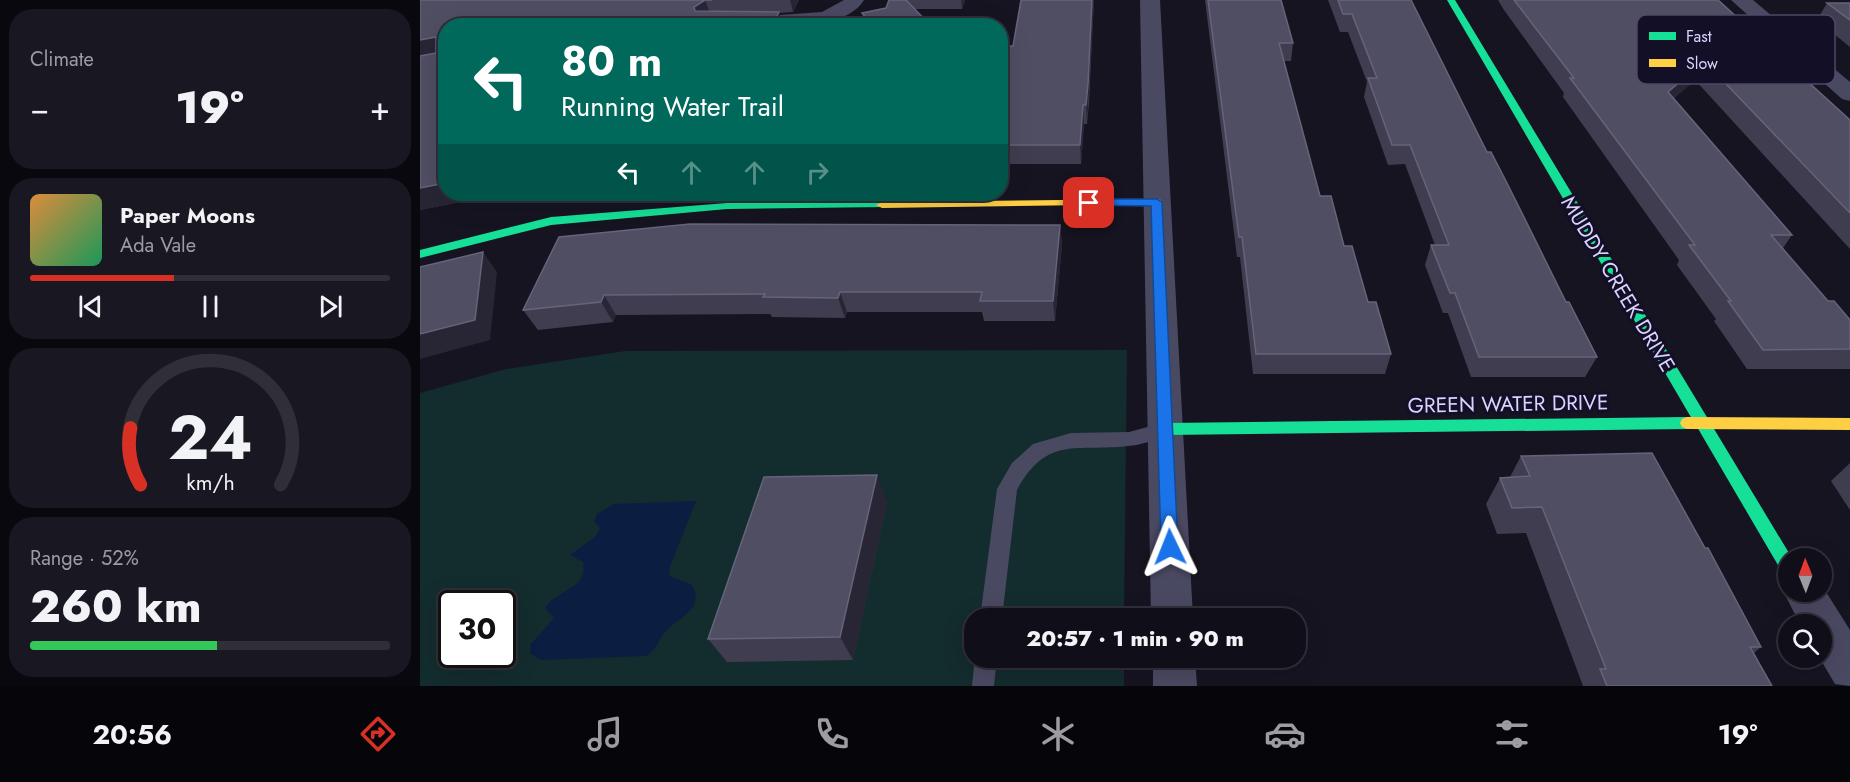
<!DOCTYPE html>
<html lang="en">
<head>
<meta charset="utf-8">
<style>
  body { margin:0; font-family:Jost,sans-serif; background:#191822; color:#f1f3f6; height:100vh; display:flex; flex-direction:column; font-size:22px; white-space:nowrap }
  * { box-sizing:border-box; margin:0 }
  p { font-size:20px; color:#9c9ca2 }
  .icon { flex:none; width:33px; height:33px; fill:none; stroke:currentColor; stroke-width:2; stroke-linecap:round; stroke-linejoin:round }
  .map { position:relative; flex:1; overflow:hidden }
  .sheet { display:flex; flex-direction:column; gap:9px; padding:9px; background:#09080e; width:420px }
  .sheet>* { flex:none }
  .banner { position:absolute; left:18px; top:18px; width:570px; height:183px; border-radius:24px; box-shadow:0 6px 24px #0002,0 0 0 2px #302f38; background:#00695c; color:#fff; overflow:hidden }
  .needle { width:39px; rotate:359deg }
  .fabs { position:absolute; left:1358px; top:548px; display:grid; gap:12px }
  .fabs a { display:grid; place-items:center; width:54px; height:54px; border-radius:50%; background:#100f19; box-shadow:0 6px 24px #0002,0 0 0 2px #302f38; font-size:30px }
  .speed { position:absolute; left:18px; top:590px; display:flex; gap:12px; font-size:30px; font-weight:700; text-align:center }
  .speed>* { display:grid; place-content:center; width:78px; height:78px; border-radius:50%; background:#100f19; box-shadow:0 6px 24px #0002,0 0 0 2px #302f38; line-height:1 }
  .speed .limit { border:3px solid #111; border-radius:9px; background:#fff; color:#111 }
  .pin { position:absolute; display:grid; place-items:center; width:51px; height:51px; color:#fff; margin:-26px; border-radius:12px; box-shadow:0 3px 9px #0006 }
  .me { position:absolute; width:66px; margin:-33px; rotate:358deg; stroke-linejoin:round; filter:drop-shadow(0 0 4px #0008) }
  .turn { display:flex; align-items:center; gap:21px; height:126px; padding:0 24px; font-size:27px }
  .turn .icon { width:78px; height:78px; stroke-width:2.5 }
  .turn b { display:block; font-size:42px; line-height:51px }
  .lanes { display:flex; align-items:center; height:57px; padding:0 24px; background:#0003; justify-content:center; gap:30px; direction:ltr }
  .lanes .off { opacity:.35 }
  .big { font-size:45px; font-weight:800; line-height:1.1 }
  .sheet .tile { flex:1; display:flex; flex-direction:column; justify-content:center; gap:9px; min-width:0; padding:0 21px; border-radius:24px; background:#191822 }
  .sheet .dial { align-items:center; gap:0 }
  .dial svg { height:156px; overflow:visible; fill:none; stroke:#302f38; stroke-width:7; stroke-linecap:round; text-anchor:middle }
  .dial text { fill:#f1f3f6; stroke:none }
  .song { display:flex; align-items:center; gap:18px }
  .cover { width:72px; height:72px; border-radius:9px; background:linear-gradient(135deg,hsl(30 70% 55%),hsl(150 70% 35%)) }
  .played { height:6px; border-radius:3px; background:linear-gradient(90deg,#d93025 40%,#302f38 40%) }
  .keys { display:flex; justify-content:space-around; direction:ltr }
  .heat { display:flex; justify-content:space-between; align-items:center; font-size:33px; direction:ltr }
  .charge { height:9px; border-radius:4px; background:linear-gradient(90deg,#34c759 52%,#302f38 0) }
  .trip { position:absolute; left:544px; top:608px; width:342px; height:60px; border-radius:24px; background:#100f19; box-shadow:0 6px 24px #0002,0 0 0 2px #302f38; font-weight:800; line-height:60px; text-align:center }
  .tab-bar { display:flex; height:96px; justify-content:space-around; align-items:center; background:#06060a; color:#9c9ca2 }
  .tab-bar .icon { width:42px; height:42px }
  .tab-bar .active { color:#d93025 }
  .tab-bar b { font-size:27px; color:#f1f3f6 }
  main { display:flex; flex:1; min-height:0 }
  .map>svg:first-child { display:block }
</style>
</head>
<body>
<main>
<section class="sheet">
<div class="tile"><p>Climate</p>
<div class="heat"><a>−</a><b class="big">19°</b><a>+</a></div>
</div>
<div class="tile">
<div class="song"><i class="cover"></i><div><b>Paper Moons</b><p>Ada Vale</p></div></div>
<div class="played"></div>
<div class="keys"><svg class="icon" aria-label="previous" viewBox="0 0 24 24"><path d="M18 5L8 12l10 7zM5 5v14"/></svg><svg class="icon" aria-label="pause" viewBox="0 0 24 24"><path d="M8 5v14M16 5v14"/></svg><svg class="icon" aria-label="next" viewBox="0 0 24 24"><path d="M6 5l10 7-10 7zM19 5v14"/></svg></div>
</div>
<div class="tile dial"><svg viewBox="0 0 100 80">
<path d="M14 69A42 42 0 1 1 86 69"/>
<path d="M14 69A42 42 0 0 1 9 40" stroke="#d93025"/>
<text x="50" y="56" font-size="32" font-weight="700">24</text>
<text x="50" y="72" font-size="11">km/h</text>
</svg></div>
<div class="tile"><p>Range · 52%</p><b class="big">260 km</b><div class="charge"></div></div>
</section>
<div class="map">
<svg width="1430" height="686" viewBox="0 0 1430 686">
  <rect width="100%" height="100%" fill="#161421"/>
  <!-- green -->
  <path fill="#132c2d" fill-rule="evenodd" d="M707,350L704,618H555V657H704V686H0V393L86,369L205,351ZM32,603H82V654H32Z"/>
  <!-- water -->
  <path fill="#0b1e41" d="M276,501L249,569L250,576L272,585C285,608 261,616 247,630C238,639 238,649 226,656L121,660L110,653L111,644L134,618L125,608C136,590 168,590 163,562L150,555L176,536L180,528L174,522L177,514L194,504Z"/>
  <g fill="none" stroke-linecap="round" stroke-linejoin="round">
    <!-- lane -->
    <g fill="#4a4962" fill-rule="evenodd">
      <path d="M746,422L752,424L755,429L752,434C738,439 722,445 708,446C656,452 627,435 597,490L582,618H560L577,489L592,463L613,444L651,433L709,432Z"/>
      <path d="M555,657H577L574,686H552Z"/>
    </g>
    <!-- street -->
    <g fill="#4a4962" fill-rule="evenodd">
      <path d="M424,0H444C421,38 322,26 282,26L292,20L402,12Z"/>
      <path d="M720,0H740L773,618H731Z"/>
      <path d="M1311,0H1333L1430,82V101L1422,99Z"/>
      <path d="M1368,579V591H1401V584L1430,630V686L1415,684L1399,657L1401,624H1380L1363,591Z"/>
      <path d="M733,657H775L777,686H733Z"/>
    </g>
    <!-- fast -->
    <g fill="#16e098" fill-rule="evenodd">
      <path d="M1027,0H1035L1372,558H1368V575L1362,572L1273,420L1274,423L1272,427L1267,429L746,435L741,433L739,429L741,425L746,423L1267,417L1272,419Z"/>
      <path d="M462,202L466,203V207L307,209L131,225L0,258V250L131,217L307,203Z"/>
    </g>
    <!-- slow -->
    <g fill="#ffcf43" fill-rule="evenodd">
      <path d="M737,199L741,200V204L462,208L456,205L462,202Z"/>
      <path d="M1267,417L1430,418V430L1267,429L1262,427L1260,423L1262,419Z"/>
    </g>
  </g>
  <!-- wall -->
  <g fill="#403d50">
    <path d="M0,0H379L373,12L359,13L363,26L80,194L0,210Z"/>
    <path d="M469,0H545L542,9H494L511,26H445L442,13L466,8Z"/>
    <path d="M601,0H674L669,103L667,124H664L661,164H580V89L593,46Z"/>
    <path d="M785,0H861L873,43L871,61H864L900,196L924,246L948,302L971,354L965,374H833L820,257H817Z"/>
    <path d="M908,0H991L1067,152L1146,302L1177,357L1165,377H1051L1028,313H1023L1005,265L1011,245H1015L985,164L968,165L944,97L947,82L928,32H920Z"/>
    <path d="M1078,0H1298L1430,120V249L1275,80L1254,98L1372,235L1363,248L1430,349V369H1327L1294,321L1296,319L1257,265L1259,260L1143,97L1144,93L1084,10Z"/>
    <path d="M1407,3H1430V47L1397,20Z"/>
    <path d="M640,225L642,245L635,321H564L562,312H427L425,318L352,317L350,314L196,315L193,322L118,330L103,310L139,237Z"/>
    <path d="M1101,456L1341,647L1334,653L1352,686H1163L1106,533L1077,534L1066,504L1080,478L1090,477Z"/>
    <path d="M1430,463V510L1411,481Z"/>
    <path d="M467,501L433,660L307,662L288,639Z"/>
  </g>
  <!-- shaded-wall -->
  <g fill="#282635">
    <path d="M285,0L292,18L281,24L274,7Z"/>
    <path d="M370,0H379L373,12Z"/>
    <path d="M541,0H545L542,9Z"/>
    <path d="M672,0H674L667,124L666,105Z"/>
    <path d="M359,12L363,26H352Z"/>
    <path d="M16,37L26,52L0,60V40Z"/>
    <path d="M1284,61L1275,80L1239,110L1248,92Z"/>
    <path d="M663,105L664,124L661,164L660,145Z"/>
    <path d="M26,183V194H80L0,210V188Z"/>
    <path d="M640,225L642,245L635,321L633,301Z"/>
    <path d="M63,252L77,272L70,340L0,359V334Z"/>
    <path d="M420,292L427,312L425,318L418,298Z"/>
    <path d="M184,295L196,315L193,322L181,302Z"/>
    <path d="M457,475L467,501L433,660L420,637Z"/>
  </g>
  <!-- building -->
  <g fill="#504e63" stroke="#66637b" stroke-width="1.5">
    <path d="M0,0H292H285L274,7L275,11L359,12L352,26H26V183L0,188V56L16,53V37L0,40Z"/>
    <path d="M469,0H486L511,26H453L442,13L466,8Z"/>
    <path d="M601,0H672L668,84L666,105H663L660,145H580V89L590,46H593Z"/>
    <path d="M788,0H861L873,43H859L900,196H911L924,246H932L948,302H956L971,354H836L822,237H819Z"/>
    <path d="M918,0H991L1067,152H1071L1088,185L1146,302H1149L1177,357H1059L1035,293H1030L1011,245H1029L990,145H972L948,78H957L932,14H923Z"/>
    <path d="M1094,0H1298L1430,120V213L1284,61L1248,92L1372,235H1351L1408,301H1414L1430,320V349L1343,350L1308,301H1311L1269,245H1275L1150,78H1154Z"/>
    <path d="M1407,3H1430V20Z"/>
    <path d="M270,224L640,225L633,301H560L562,292H420L418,298L343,297L345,294L184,295L181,302L103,310L139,237Z"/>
    <path d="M63,252L55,320L0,334V267Z"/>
    <path d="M1232,453L1285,548H1288L1341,647H1330L1352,686H1187L1180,669H1186L1122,507L1092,508L1080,478L1110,476L1101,456Z"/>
    <path d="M457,475L420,637L288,639L344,477Z"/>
  </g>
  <!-- route -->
  <path fill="#1a73e8" stroke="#114b97" stroke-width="1.5" d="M669,199H737L742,202L758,547L756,552L750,555L744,552L741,547L731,206L665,205V200Z"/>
  <g text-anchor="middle" stroke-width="6" stroke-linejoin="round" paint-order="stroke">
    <!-- street labels -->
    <g font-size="21" fill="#d9d4ff" stroke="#130f26">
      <text transform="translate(1198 284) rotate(59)" y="7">MUDDY CREEK DRIVE</text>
      <text transform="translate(1088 404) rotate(-1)" y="7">GREEN WATER DRIVE</text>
    </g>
  </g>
  <!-- legend -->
  <rect x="1217" y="15" width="198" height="69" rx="9" fill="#130f26" stroke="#4e4a67" stroke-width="1.5"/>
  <rect x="1229" y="32" width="27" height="8" fill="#16e098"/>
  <rect x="1229" y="59" width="27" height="8" fill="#ffcf43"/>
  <g font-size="16" fill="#d9d4ff">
    <text x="1266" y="42">Fast</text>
    <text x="1266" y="69">Slow</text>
  </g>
</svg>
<div class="fabs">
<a><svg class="needle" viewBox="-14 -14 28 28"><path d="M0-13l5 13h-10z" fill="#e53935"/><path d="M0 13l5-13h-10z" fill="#9c9ca2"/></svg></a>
<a><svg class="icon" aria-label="search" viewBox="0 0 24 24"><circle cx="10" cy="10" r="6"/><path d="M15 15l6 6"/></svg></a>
</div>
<div class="speed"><div class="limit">30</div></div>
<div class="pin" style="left:669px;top:203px;background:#d93025"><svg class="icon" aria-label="arrive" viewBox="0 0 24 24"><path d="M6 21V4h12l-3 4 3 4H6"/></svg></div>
<svg class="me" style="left:750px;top:547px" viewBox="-20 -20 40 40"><path d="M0-17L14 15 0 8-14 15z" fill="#1a73e8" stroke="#fff" stroke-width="4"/></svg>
<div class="trip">20:57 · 1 min · 90 m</div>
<div class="banner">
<div class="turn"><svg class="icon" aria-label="left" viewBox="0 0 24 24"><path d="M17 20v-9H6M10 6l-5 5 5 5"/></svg><div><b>80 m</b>Running Water Trail</div></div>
<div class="lanes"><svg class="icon" aria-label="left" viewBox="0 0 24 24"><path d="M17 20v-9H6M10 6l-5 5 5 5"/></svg><svg class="icon off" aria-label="ahead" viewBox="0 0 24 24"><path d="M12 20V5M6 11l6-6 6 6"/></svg><svg class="icon off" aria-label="ahead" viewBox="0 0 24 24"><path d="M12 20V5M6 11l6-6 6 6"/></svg><svg class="icon off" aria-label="right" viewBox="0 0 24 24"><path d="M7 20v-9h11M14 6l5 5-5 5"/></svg></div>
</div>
</div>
</main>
<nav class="tab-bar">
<b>20:56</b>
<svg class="icon active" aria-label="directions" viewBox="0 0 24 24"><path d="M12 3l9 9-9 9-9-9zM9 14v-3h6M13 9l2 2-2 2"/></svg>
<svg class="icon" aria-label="music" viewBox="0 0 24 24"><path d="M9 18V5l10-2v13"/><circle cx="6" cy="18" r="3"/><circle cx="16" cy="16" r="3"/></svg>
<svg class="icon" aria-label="phone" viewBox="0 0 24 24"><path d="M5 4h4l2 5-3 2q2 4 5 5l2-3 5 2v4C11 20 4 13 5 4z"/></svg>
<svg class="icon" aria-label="climate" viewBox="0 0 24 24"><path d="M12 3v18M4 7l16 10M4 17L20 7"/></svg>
<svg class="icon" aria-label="car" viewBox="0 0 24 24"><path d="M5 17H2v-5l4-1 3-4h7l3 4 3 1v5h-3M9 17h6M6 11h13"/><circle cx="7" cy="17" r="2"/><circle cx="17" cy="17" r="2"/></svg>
<svg class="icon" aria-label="filters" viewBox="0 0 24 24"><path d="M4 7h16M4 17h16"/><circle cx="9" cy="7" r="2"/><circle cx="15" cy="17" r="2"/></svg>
<b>19°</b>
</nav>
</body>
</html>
